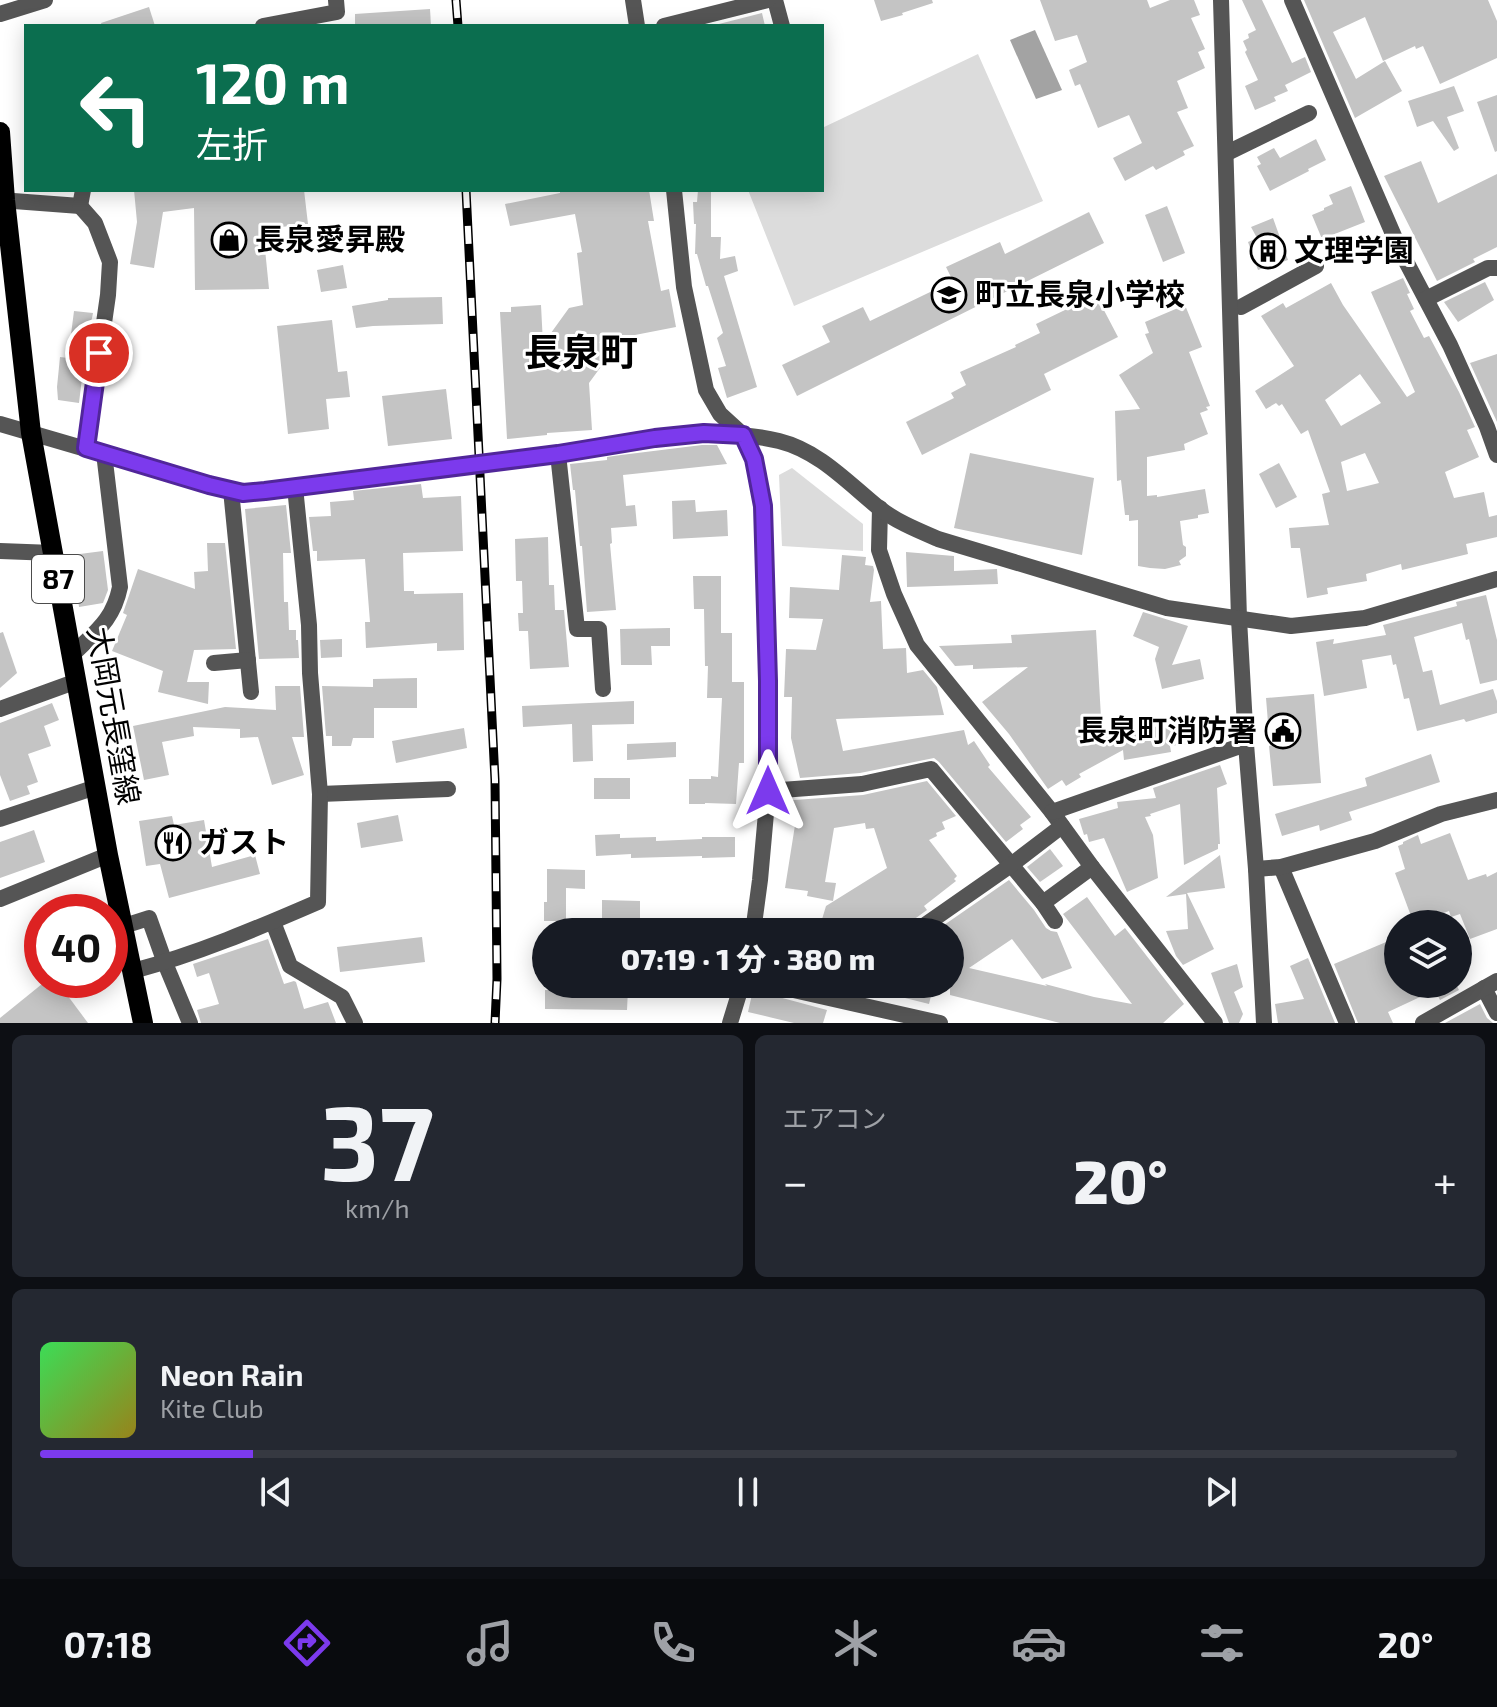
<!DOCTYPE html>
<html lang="ja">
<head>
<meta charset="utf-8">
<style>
  body { margin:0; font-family:"Exo 2","Noto Sans JP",sans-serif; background:#242831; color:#f1f3f6; height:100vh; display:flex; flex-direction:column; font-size:30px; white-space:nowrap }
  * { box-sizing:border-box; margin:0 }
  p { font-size:26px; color:#9ea1a6 }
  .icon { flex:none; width:44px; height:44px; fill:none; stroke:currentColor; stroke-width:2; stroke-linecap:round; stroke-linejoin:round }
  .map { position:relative; height:1023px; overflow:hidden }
  .drawer { display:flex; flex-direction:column; gap:12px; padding:12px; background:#0d0f14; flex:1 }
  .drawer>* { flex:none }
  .hud { position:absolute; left:24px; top:24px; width:800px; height:168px; border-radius:0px; box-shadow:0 4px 20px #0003; background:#0b6e4f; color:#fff; overflow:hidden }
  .tools { position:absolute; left:1384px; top:910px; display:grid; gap:16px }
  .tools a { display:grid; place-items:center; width:88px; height:88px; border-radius:50%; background:#171b24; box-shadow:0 4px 20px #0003; font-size:40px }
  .speed { position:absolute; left:24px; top:894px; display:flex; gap:16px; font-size:40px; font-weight:700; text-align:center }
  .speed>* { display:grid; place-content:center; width:104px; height:104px; border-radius:50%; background:#171b24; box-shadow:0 4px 20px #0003; line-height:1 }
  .speed .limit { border:12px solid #d22; background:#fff; color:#111 }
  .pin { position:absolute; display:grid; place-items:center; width:68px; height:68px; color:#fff; margin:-34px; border:4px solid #fff; border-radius:50%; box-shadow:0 2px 8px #0007 }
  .me { position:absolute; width:88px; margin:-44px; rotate:0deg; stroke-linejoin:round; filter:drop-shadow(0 0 6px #0008) }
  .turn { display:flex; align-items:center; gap:28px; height:168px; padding:0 40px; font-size:36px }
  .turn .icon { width:104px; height:104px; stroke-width:2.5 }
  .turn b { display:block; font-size:56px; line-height:68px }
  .big { font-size:60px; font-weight:800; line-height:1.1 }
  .drawer .tile { flex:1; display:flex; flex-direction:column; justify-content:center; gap:12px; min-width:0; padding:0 28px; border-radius:12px; background:#242831 }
  .drawer .dial { align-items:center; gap:0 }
  .dial b { font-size:104px; line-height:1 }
  .song { display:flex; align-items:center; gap:24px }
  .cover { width:96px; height:96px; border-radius:12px; background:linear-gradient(135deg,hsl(130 70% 55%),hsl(50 70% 35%)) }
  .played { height:8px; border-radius:4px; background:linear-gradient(90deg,#7c3aed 15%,#363941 15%) }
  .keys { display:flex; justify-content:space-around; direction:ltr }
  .heat { display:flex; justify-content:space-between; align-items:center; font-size:44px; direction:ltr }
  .drawer .tiles { flex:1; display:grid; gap:12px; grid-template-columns:1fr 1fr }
  .tile:last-child { grid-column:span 2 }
  .trip { position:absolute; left:532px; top:918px; width:432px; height:80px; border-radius:40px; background:#171b24; box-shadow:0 4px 20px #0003; font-weight:800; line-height:80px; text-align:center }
  .dock { display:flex; height:128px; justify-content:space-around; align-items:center; background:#090b0e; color:#9ea1a6 }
  .dock .icon { width:56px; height:56px }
  .dock .active { color:#7c3aed }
  .dock b { font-size:36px; color:#f1f3f6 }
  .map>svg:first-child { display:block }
</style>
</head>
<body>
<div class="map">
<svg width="1497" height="1023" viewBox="0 0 1497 1023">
  <rect width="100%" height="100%" fill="#fff"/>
  <!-- green -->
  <g fill="#dcdcdc">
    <path d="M978,54L1043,201L794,306L748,190H822V128Z"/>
    <path d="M792,468L863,524V551L782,546L779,475Z"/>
  </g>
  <!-- water -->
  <path fill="#a3a3a3" d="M1035,30L1062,90L1036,99L1010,40Z"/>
  <!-- building -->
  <g fill="#c4c4c4" fill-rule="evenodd">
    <path d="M874,0H932L933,3L902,13L903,15L881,21Z"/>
    <path d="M1040,0H1147L1150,8L1170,0H1194L1200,15L1191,18L1205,49L1198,52L1205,68L1177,81L1188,108L1177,112L1194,146L1183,151L1185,155L1156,170L1153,166L1125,181L1113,158L1142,143L1129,115L1098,128L1080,84L1075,86L1069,70L1087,62L1077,35L1055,41Z"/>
    <path d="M1242,0H1262L1292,63L1305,57L1311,72L1285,85L1288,91L1274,97L1276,101L1255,110L1245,86L1258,80L1245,52L1247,50L1243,41L1249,38L1248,34L1256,30Z"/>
    <path d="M1304,0H1488L1497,21V58L1440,84L1423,46L1416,49L1415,46L1383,61L1365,17L1333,32L1356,79L1385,61L1402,91L1355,118Z"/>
    <path d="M149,7L155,26H102L101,23Z"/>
    <path d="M430,9L431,26H355V14Z"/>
    <path d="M762,13L765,26H715V25Z"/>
    <path d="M1454,86L1464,111L1447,117L1459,148L1454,151L1433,121L1417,127L1408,101Z"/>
    <path d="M1497,95V151L1495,152L1477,102Z"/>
    <path d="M1316,139L1326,160L1308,169L1309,171L1270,191L1257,166L1261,164L1257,157L1274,148L1280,158Z"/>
    <path d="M1421,161L1438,203L1497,174V247L1473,259L1475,262L1437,281L1384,176Z"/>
    <path d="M1351,186L1365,222L1322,239L1312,215L1324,210V208L1333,204L1329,195Z"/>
    <path d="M134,190H304L308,224L263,229L269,289L195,290L194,208L163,212L154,268L130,264L137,222Z"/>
    <path d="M560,190H649L654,221H648L661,291L669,289L676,327L599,342L611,353L589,383L592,430L547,433V435L507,439L500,312H511V307L541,305L543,344L569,308L583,305L577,253L582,252L575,214L510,226L505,204L560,193Z"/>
    <path d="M698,190H711V237H721L720,259L735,256L738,271L724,276L757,387L727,398L718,368L726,366L717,338L723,333L708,286H706L697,254H695L696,224H694L693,202H697Z"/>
    <path d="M1167,206L1185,253L1163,262L1145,215Z"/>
    <path d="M1089,212L1104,243L797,396L782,365L830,342L822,326L863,307L870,321L953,281L946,267L1000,242L1005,254Z"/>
    <path d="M1273,218L1288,260L1258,270L1248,242L1257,238L1251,227Z"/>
    <path d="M343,265L347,288L321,292L317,270Z"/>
    <path d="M1403,278L1410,293L1407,294L1414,309L1410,311L1424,338L1429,336L1459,392L1475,427L1467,430L1479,457L1445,472L1454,498L1484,492L1489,517L1497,515V537L1466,544L1468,554L1402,570L1401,564L1366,574L1367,581L1327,588L1328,594L1307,598L1300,548H1291L1289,528L1329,525L1322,494L1330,492L1308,430L1301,434L1282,404L1279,406L1276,403L1266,409L1255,391L1294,366L1261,316L1283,303L1286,308L1331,283L1343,305L1407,397L1415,392L1371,292ZM1360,374L1381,403L1341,426L1325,400ZM1365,453L1379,483L1347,491L1341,462Z"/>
    <path d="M1485,282L1494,300L1458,322L1444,302Z"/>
    <path d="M1096,295L1118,337L1044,374L1051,390L922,455L906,422L954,398L951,393L966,385L960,372L1016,347L1015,345L1040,333L1036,324Z"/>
    <path d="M442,297L443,324L373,326L356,328L352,306L388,300V298Z"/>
    <path d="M1185,305L1202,347L1189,352L1210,406L1206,407L1208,410L1200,413L1208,434L1184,444L1185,450L1147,457V496L1157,495V497L1205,489L1209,513L1198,515V518L1180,521L1183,545L1186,547V556L1179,561L1181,565L1165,569L1150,568L1138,566V520L1129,521V515H1125L1121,480L1117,481L1115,411L1140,409L1119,375L1153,353L1145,334L1149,333L1145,322Z"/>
    <path d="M74,311L93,313L85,353L79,403L58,400L57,387L60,357L68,358Z"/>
    <path d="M332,320L338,372L347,371L350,397L326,399L329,429L288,434L277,326Z"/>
    <path d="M1497,354V422L1470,363Z"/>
    <path d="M446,389L452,439L388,446L382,396Z"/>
    <path d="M702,445H717L727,464L623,475L626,506L635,505L637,526L611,528L612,543L610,544L616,610L587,612L582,546H580L575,490H573L570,464L607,460V457L621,455Z"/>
    <path d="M970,453L1094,478L1082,555L954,528Z"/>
    <path d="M1279,463L1297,497L1276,508L1259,474Z"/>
    <path d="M421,484L423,498L461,496L463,551L403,553L404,591H414V594L463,593L464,650L437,651V643L366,648L365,622H370L365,559L317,561V551H313L309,517L331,516L330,502L354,500L353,491Z"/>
    <path d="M695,500L696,512L727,510L728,536L673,539L672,501Z"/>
    <path d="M286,505L291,553H283L284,602H288L289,630H296V640H298L299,658L259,659L245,509Z"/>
    <path d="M548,537L549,585H554L555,610H564L569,667L530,669L528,631H519L518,613H523L522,581H516L515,539Z"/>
    <path d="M207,543H225L236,649L194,650L187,682H209L208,704L158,692L163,671L112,651L127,615L123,613L138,569L195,589L194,572L208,571Z"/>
    <path d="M103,551L108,590L103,603L79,607L72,555Z"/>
    <path d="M906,552L954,556V571L997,569L998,584L907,587Z"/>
    <path d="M842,555L866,557L865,565L873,566L874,570L870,602L881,601L883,649L906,648L907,673L923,670L937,687L944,715L836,719L843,751L964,730L968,745L974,741L990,765L988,767L1031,817L1020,825L1023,829L1006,842L939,762L934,758L860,773L800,778L791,738L792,697H784L786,649L816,650L823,619L789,618L790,587L839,590Z"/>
    <path d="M693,576H721V633H732V682H744V763H739L736,804L705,803V804H689V779H711V776L718,777L722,698H707L708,666H705L704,609H694Z"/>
    <path d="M1486,595L1497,640V680L1480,684L1469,639L1466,640L1462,623L1414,637L1423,672L1432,670L1440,705L1493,689L1497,701V713L1466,722L1464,719L1417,731L1409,698L1404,699L1396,664L1393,665L1391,655L1362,660L1367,688L1324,696L1316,642L1334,639L1333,644L1386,635L1383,625L1457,606L1456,602Z"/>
    <path d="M1143,612L1188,626L1172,665L1200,659L1204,679L1162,689L1155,659L1159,647L1133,636Z"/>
    <path d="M670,628V646H651L652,665H621L620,629Z"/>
    <path d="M1096,630L1102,735L1180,723V719L1211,716L1214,741L1170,746L1171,752L1124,760L1123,750L1079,774L1081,777L1066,786L1062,780L1048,789L1009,734L982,702L1028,667L973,669V665L955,666L939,646L1012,643L1011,635Z"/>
    <path d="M3,632L17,673L0,688V633Z"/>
    <path d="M342,639V657L321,658L320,640Z"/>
    <path d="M417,678V708H374V738H353L351,746H332V736H326L322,686L373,687V679Z"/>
    <path d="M275,686H300L304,737H292L304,775L272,785L258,737L240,738V729L193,727L194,736L162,742L169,775L144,780L133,726L225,707L276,710Z"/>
    <path d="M1314,694L1321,783L1273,786L1269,746L1292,738L1291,732L1269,735L1266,698Z"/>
    <path d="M634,701V724L592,725L593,761L573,762L572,724L523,727L522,706Z"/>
    <path d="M52,703L59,720L44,726L51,746L28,754L38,782L27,786L30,794L10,801L0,775V723Z"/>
    <path d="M464,728L467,748L396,763L392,741Z"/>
    <path d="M676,742V757L627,760V744Z"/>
    <path d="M1431,754L1440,782L1349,812L1352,820L1320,831L1319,825L1282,836L1275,814L1367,786L1365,778Z"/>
    <path d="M1220,765L1227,784L1217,788L1220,844H1218V849L1184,865L1180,804L1150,814L1151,816L1145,817L1153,835L1158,878L1127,892L1104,838L1089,842L1087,834L1084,835L1079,819L1118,808L1117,802L1156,798L1153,788Z"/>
    <rect x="594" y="778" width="36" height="21"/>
    <path d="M927,781L956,816L942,822L945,829L936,833L937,836L929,840L957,876L954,879L956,881L924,906L927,910L909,923L905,929L901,921L881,932H842L820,926L826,906L887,868L874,828L866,829L865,823L834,828L825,882L836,883L833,901L807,896L808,891L785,888L796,819L780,818L781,801L863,795Z"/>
    <path d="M398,815L403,841L361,848L357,823Z"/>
    <path d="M172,816L174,825L204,820L212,867L255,855L260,874L169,898L160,864L146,866L139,821Z"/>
    <path d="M34,830L45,862L0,878V842Z"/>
    <path d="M1450,833L1468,880L1486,874L1487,877L1497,872V929L1470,939L1460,914L1451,917L1449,911L1414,924L1395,873L1405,869L1398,846L1403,844V842L1418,835L1421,844Z"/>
    <path d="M620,834V838L656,837V841L702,839V837H735V857L702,858V856L631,858V854L596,856L595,835Z"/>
    <path d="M1050,849L1063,866L1040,882L1027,867Z"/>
    <path d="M1220,855L1225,888L1187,893L1214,949L1183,965L1176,956L1166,931L1188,929L1186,894L1166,897Z"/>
    <path d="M547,869L585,870V889L566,888V921H544V902H547Z"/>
    <path d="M1009,880L1034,910L1046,928L1051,931L1057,932L1072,968L1042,979L1012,939L969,968L1047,986L1045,984L1094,997L1132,1004L1063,914L1087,897L1115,936L1125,928L1184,1004L1163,1023H1060L950,995V932H934Z"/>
    <path d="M602,900L640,901V932H602Z"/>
    <path d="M422,937L425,962L340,972L337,947Z"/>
    <path d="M1398,937V984H1456L1459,990L1440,1000L1435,990L1388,1012L1393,1023H1358L1334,964Z"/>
    <path d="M268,939L284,984L294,981L296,982L304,1009L328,1002L336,1023H201L197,1010L219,1004L209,973L197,977L193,964Z"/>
    <path d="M1308,958L1335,1023H1278L1275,1004L1304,999L1290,966Z"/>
    <path d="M1237,964L1243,987L1234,992L1243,1014L1239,1023H1229L1211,973Z"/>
    <path d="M47,980H56L88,1023H0V1018Z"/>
    <path d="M874,984H934L929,1004L873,990Z"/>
    <path d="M604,988L628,989L627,1010L545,1009V990L604,991Z"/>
    <path d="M753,990L827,1010L823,1023H794L748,1012Z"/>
    <path d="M1480,1004L1487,1018L1493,1023H1445Z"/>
  </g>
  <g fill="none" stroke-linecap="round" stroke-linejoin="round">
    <!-- minor -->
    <g stroke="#555" stroke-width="16">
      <path d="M633,0L637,26"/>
      <path d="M775,0L782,26"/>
      <path d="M1292,0L1400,250L1450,345L1487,427L1497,455"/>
      <path d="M263,26L337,12L336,0"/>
      <path d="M664,26L768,0"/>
      <path d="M1227,153L1309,113"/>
      <path d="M674,190L684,287L706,390L720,414L743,435"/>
      <path d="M0,200L80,206L83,190"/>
      <path d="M80,206L95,223L110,262L108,295L86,448"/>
      <path d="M1426,299L1488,268H1497"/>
      <path d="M1241,307L1316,266"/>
      <path d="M558,454L577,629H599L603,689"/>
      <path d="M231,490L251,692"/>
      <path d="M880,508L879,550L894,594L917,645L1052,812L1092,867L1215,1023"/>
      <path d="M0,551L53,553"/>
      <path d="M72,655C95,632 113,621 120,587L104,453"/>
      <path d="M214,663L248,660"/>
      <path d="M0,709L77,681"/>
      <path d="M768,791L862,784L931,769L1043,903L1055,921"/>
      <path d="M320,794L448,789"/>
      <path d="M1052,812L1246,744"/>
      <path d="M0,819L96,787"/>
      <path d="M1281,867L1347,1023"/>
      <path d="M1256,869L1281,867L1375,841L1441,814L1497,800"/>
      <path d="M0,899L108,855"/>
      <path d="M1043,903L1092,867"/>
      <path d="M273,922L290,966L342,997L355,1023"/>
      <path d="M124,926L149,918L165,963L190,1023"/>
      <path d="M915,932L1011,865L1062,826"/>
      <path d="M133,971C197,954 258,928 318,902L320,794L310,673L309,625L295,487"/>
      <path d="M767,984L940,1023"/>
      <path d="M1484,988L1497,1013"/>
      <path d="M1423,1023L1497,981"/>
    </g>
    <!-- tertiary -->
    <g stroke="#555" stroke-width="16">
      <path d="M1221,0L1239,619L1246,744L1256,869L1264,1023"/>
      <path d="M0,14L45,0"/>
      <path d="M0,424L209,485L243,493L265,491C361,478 458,467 555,454C629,444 704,423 779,441C819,451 847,482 879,508C897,522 917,530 938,539L1167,608L1291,626L1365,618L1497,579"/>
      <path d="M743,435L754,459L763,506L768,681V791L760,880L753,932"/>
      <path d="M730,1023L742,984"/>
    </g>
    <!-- primary -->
    <path stroke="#000" stroke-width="20" d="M0,132L5,200L31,433L108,855L143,1023"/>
    <!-- rail casing -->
    <g stroke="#000" stroke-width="9">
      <g id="rail">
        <path d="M456,0L458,26"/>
        <path d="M466,190L495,780L497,979L495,1023"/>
      </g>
    </g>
    <!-- rail -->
    <use href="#rail" stroke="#fff" stroke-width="6" stroke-dasharray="18" stroke-linecap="butt"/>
  </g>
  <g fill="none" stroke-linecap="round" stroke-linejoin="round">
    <!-- route casing -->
    <g stroke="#51269a" stroke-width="20">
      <path id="route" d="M99,353L86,448L209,485L243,493L265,491L558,454L655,438L704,433L743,435L754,459L763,506L768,681V791"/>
    </g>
    <!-- route -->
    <use href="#route" stroke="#7c3aed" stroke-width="14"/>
  </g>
  <!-- icons -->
  <defs>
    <g id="shop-ring" transform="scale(1.8)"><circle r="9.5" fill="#fff" stroke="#000" stroke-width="1.5"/><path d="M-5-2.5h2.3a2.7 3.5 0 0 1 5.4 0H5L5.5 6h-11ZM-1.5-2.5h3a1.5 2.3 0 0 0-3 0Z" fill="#000"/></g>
    <g id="building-ring" transform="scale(1.8)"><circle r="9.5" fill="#fff" stroke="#000" stroke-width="1.5"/><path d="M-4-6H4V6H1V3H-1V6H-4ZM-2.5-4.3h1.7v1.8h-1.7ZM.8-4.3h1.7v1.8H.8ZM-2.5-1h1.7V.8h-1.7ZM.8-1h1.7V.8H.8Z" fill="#000"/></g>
    <g id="school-ring" transform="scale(1.8)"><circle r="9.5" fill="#fff" stroke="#000" stroke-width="1.5"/><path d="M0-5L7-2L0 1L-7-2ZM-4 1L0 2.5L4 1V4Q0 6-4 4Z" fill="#000"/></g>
    <g id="civic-ring" transform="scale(1.8)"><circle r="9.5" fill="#fff" stroke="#000" stroke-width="1.5"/><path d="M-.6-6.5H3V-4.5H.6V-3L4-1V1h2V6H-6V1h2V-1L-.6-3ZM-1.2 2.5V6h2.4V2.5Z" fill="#000"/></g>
    <g id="restaurant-ring" transform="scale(1.8)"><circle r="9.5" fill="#fff" stroke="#000" stroke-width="1.5"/><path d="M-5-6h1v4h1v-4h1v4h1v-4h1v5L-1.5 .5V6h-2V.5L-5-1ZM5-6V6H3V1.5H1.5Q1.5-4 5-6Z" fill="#000"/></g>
  </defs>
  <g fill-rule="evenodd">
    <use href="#shop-ring" x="229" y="240"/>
    <use href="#building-ring" x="1268" y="251"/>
    <use href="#school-ring" x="949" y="295"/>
    <use href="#civic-ring" x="1283" y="731"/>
    <use href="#restaurant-ring" x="173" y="843"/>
  </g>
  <g text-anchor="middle" stroke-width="6" stroke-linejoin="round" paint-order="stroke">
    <!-- shield labels -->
    <rect fill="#fff" stroke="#4c4c4c" stroke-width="2" x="32" y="555" width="52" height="48" rx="6"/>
    <g font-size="28" font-weight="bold" fill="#000">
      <text x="58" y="589">87</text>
    </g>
    <!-- poi labels -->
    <g font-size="30" font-weight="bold" fill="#000" stroke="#fff" text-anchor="start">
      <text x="255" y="250">長泉愛昇殿</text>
      <text x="1294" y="261">文理学園</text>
      <text x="975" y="305">町立長泉小学校</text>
      <text x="1257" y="741" text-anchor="end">長泉町消防署</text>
      <text x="199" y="853">ガスト</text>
    </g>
    <!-- street labels -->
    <g font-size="30" fill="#000" stroke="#fff">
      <text transform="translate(113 716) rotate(80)" y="10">大岡元長窪線</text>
    </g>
    <!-- district labels -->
    <g font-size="38" font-weight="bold" fill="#000" stroke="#fff">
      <text x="581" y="366">長泉町</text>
    </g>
  </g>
</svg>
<div class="tools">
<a><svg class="icon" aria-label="layers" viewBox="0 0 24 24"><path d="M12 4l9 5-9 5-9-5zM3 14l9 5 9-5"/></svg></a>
</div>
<div class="speed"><div class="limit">40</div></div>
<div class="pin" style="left:99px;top:353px;background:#d93025"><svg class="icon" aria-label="arrive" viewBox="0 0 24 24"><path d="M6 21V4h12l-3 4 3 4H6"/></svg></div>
<svg class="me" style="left:768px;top:791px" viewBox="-20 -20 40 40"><path d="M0-17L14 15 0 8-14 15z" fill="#7c3aed" stroke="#fff" stroke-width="4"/></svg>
<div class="trip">07:19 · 1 分 · 380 m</div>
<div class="hud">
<div class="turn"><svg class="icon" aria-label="left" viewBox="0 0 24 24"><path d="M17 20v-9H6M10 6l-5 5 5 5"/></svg><div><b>120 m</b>左折</div></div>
</div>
</div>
<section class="drawer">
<div class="tiles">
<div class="tile dial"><b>37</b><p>km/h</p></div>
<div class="tile"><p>エアコン</p>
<div class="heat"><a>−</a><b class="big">20°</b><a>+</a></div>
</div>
<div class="tile">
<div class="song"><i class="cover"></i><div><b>Neon Rain</b><p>Kite Club</p></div></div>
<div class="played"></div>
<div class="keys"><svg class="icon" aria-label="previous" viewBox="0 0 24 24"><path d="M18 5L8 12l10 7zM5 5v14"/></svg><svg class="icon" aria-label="pause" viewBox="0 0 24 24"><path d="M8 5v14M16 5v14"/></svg><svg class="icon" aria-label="next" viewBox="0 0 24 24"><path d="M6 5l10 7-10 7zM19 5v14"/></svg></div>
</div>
</div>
</section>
<nav class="dock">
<b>07:18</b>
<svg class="icon active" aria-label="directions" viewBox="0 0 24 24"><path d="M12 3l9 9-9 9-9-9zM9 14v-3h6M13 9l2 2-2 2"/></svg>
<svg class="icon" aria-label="music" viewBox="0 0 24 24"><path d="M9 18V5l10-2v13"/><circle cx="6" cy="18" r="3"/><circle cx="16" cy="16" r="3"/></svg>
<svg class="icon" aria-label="phone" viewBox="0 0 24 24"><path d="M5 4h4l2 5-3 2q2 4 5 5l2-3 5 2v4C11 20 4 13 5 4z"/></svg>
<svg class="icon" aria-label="climate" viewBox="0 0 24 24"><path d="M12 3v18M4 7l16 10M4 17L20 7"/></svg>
<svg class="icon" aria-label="car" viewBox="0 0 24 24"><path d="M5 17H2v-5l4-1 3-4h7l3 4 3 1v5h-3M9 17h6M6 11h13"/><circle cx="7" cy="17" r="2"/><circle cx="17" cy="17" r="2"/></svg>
<svg class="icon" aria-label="filters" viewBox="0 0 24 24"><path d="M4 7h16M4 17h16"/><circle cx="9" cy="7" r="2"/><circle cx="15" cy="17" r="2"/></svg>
<b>20°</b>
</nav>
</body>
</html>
